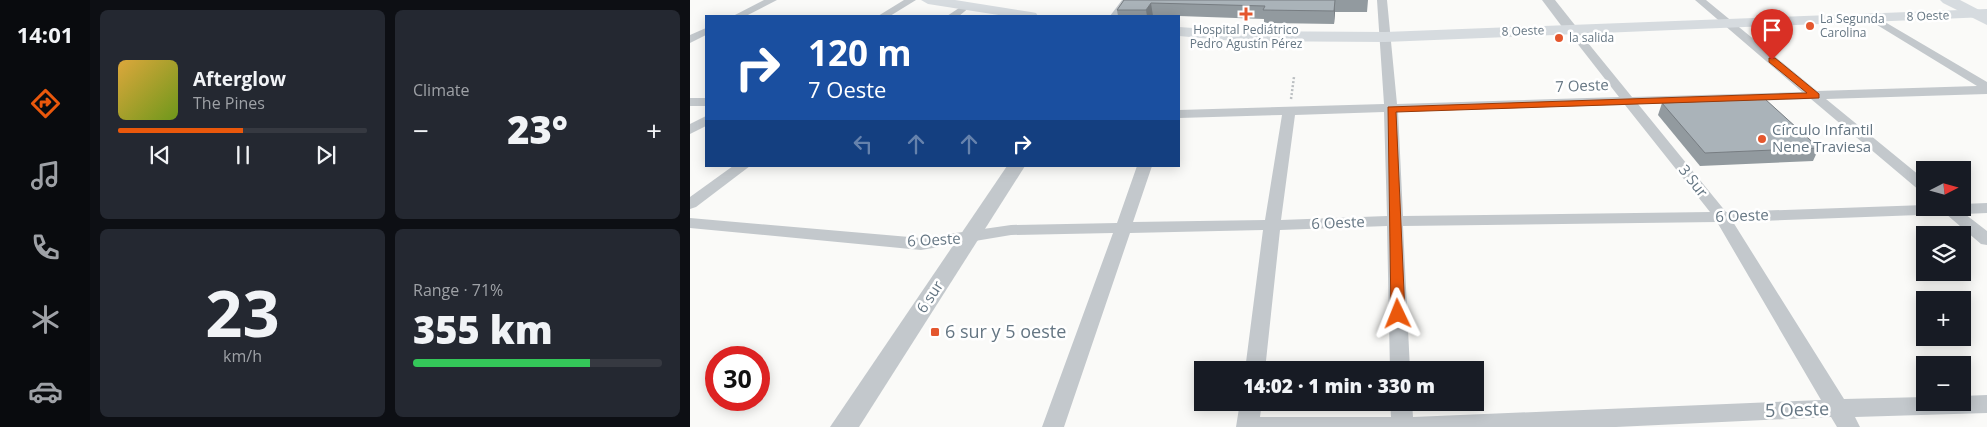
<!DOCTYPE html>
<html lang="en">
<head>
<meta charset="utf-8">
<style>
  body { margin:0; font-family:"Open Sans",sans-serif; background:#242831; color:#f1f3f6; height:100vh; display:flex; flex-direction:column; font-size:19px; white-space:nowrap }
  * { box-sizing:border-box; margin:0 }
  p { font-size:16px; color:#9ea1a6 }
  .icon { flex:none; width:28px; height:28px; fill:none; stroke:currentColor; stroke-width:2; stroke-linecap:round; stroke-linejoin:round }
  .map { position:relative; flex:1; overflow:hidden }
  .sheet { display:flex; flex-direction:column; gap:10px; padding:10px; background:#0d0f14; width:600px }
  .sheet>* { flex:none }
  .guide { position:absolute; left:15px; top:15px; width:475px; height:152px; border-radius:0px; box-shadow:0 2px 12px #0003; background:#1a4fa0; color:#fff; overflow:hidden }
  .needle { width:32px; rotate:84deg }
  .tools { position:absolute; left:1226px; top:161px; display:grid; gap:10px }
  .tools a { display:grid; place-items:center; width:55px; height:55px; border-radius:0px; background:#171b24; box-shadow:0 2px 12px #0003; font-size:25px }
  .speed { position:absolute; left:15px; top:346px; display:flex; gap:10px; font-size:25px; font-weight:700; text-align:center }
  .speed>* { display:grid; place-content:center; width:65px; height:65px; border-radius:50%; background:#171b24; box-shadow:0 2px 12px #0003; line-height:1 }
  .speed .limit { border:8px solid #d22; background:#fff; color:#111 }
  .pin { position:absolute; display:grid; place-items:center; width:42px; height:42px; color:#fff; margin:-51px -21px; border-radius:50% 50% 50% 0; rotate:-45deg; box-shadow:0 0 5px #0007 }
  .pin .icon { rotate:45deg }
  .me { position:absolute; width:55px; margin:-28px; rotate:358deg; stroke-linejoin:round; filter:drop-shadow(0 0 4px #0008) }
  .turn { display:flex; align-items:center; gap:18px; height:105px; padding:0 20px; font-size:22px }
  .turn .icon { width:65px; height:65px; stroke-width:2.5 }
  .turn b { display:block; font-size:35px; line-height:42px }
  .lanes { display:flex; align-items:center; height:48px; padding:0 20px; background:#0003; justify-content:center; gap:25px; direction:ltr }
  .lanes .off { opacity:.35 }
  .big { font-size:38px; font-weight:800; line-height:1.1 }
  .sheet .card { flex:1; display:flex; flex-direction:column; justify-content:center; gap:8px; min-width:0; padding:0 18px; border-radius:8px; background:#242831 }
  .sheet .dial { align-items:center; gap:0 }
  .dial b { font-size:65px; line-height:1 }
  .song { display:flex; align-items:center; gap:15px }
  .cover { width:60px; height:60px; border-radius:8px; background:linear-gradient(135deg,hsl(40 70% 55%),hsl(80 70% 35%)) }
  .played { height:5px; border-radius:2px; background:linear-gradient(90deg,#ea580c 50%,#363941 50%) }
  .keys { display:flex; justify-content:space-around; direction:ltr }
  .heat { display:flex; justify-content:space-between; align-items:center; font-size:28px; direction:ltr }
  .charge { height:8px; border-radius:4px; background:linear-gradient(90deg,#34c759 71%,#363941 0) }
  .sheet .tiles { flex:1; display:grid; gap:10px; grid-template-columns:repeat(2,1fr) }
  .trip { position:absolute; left:504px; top:361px; width:290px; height:50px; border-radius:0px; background:#171b24; box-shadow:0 2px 12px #0003; font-weight:800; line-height:50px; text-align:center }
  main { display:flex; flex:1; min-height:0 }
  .tab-bar { display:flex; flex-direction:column; width:90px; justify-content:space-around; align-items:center; background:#090b0e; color:#9ea1a6 }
  .tab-bar .icon { width:35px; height:35px }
  .tab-bar .current { color:#ea580c }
  .tab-bar b { font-size:22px; color:#f1f3f6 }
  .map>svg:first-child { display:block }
</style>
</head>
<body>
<main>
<nav class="tab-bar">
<b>14:01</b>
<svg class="icon current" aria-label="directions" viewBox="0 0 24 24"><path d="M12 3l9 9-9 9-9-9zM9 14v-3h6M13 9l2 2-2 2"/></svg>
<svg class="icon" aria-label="music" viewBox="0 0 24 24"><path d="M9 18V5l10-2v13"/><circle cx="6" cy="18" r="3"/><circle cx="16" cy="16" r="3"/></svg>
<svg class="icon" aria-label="phone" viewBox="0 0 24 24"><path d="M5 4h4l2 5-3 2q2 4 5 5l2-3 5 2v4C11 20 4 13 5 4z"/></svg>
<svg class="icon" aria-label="climate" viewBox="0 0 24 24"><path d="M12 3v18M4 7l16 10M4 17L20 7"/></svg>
<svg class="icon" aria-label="car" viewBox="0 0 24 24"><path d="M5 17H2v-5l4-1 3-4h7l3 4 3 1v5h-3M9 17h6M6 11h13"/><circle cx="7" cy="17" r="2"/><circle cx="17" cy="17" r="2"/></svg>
</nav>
<section class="sheet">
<div class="tiles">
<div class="card">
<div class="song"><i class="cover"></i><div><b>Afterglow</b><p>The Pines</p></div></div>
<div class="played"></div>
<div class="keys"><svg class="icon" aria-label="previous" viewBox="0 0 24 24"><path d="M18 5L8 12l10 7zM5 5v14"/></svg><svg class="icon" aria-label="pause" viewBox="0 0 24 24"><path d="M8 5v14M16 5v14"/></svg><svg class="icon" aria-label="next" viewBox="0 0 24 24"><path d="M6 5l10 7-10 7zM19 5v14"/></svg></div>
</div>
<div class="card"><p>Climate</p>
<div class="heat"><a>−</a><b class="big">23°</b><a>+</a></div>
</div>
<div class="card dial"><b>23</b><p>km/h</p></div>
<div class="card"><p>Range · 71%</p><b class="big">355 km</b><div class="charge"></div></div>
</div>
</section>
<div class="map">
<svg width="1297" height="427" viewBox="0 0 1297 427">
  <rect width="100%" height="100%" fill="#fafaf8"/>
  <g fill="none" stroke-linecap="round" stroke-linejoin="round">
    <!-- path -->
    <path stroke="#bbbfc2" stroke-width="2.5" stroke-dasharray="2 2" stroke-linecap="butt" d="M601,99L604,77"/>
    <!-- minor -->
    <g fill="#c3c8cc" fill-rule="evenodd">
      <path d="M74,0H87L56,16H43Z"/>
      <path d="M214,0H226L200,16H188Z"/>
      <path d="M432,0H442L430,16H420Z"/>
      <path d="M687,0H697L707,104L929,97L876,29L881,26L885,27L942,97L1112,92L1005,0H1016L1127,91L1287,86L1179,20L1178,18L1179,16L1183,15L1297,82V94L1136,99L1235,180V193L1230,191L1121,99L948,104L1036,212L1235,205V208H1272V204L1297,203V213L1275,214L1297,231V245L1291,244L1256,214L1043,222L1154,399L1235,397V402H1272V396L1297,395V413L1165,417L1170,427H1147L1141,417L926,427H546L550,402H572L570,417H701L700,402H722L723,417L1131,400L1027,222L713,226L720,370H700L697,226L590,230L575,370H555L573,230L440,233L374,427H352L423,233L321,235L231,250L0,228V218L231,238L321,225L427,223L447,166H462L443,222L575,220L592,115L489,118V110L694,104ZM935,105L1020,212L713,216L708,111ZM694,112L697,216L591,220L605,115Z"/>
      <path d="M275,4L280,7L269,16H257Z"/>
      <path d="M16,28V35L0,43V35Z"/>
      <rect x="0" y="98" width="16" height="8"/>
      <path d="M16,116V126L0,134V124Z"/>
      <path d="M43,166H60L6,207L0,209V197Z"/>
    </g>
    <!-- tertiary -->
    <g fill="#c3c8cc" fill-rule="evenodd">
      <path d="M852,0H865L888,29L886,32H876Z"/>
      <path d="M317,166H335L169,427H140Z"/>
    </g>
    <!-- secondary -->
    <g fill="#d6dbdf" fill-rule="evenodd">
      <path d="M231,0H265L341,12L346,13L348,16H315L238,4Z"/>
      <path d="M1297,9V17L695,42L544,41L489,36V27L544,31L695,32Z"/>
    </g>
    <!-- primary -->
    <path fill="#d6dbdf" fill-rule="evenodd" d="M1250,0H1270L1297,14V25L1253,3Z"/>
  </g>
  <!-- wall -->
  <g fill="#929a9f">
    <path d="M434,0H678L677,12H645L644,24L574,23V19L489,16H428L427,10Z"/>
    <path d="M972,103L1129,148L1123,161L1010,166L968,115Z"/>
  </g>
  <!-- shaded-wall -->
  <g fill="#777d82">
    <path d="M645,0V12L644,24V11Z"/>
    <path d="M461,3L463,16H457L456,10Z"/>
  </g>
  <!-- building -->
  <g fill="#aab3b9" stroke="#777d82">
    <path d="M434,0H645L644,11L573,10L575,6L461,3L456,10H427Z"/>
    <path d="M1075,99L1129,148L1015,153L972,103Z"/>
  </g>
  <!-- route -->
  <path fill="#ea580c" stroke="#983908" d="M1079,58H1085L1129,94V98L706,112L715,314L713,317H703L701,314L698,107L1117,93L1079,62Z"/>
  <!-- markers -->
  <g fill="#e4572e" stroke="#fff" stroke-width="2">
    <path d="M553.5 6.5h5v5h5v5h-5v5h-5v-5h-5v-5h5z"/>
    <circle cx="1120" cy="26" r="5"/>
    <circle cx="869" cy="38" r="5"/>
    <circle cx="1072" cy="139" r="5"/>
    <rect x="240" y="327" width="10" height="10" rx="2.5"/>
  </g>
  <g text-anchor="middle" stroke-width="5" stroke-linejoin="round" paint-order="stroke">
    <!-- far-street labels -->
    <g font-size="12" fill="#657683" stroke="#fff">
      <text transform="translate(1238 16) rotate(-2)" y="4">8 Oeste</text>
      <text transform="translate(833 31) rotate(-2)" y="4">8 Oeste</text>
    </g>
    <!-- far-poi labels -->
    <g font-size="12" fill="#657683" stroke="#fff" text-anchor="start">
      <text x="1130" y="23">La Segunda<tspan x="1130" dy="14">Carolina</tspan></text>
      <text x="556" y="34" text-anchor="middle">Hospital Pediátrico<tspan x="556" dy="14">Pedro Agustín Pérez</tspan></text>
      <text x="879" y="42">la salida</text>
    </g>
    <!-- street labels -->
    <g font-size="15" fill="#657683" stroke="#fff">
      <text transform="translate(892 86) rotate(-2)" y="5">7 Oeste</text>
      <text transform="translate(1003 181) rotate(52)" y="5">3 Sur</text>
      <text transform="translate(1052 216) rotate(-2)" y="5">6 Oeste</text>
      <text transform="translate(648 223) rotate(-2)" y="5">6 Oeste</text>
      <text transform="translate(244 240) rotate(-3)" y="5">6 Oeste</text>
      <text transform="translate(240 297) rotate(-57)" y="5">6 sur</text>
    </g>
    <!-- poi labels -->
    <g font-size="15" fill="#657683" stroke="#fff" text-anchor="start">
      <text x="1082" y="135">Círculo Infantil<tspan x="1082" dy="17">Nene Traviesa</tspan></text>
    </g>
    <!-- near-poi labels -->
    <g font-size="18" fill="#657683" stroke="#fff" text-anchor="start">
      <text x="255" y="338">6 sur y 5 oeste</text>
    </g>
    <!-- near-street labels -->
    <g font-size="18" fill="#657683" stroke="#fff">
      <text transform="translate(1107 410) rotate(-2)" y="6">5 Oeste</text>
    </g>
  </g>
</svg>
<div class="tools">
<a><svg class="needle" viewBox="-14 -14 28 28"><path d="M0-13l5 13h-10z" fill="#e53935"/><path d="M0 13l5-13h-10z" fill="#9ea1a6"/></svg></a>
<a><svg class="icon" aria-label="layers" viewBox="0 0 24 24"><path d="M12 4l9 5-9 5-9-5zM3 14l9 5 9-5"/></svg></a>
<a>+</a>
<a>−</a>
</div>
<div class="speed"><div class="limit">30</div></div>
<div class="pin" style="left:1082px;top:60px;background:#d93025"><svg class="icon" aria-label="arrive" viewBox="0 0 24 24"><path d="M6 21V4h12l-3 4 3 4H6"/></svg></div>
<svg class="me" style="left:708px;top:314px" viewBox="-20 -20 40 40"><path d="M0-17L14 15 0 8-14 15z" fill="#ea580c" stroke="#fff" stroke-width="4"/></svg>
<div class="trip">14:02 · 1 min · 330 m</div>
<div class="guide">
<div class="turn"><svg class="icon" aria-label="right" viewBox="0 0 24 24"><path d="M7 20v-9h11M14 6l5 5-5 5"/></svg><div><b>120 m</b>7 Oeste</div></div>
<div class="lanes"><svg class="icon off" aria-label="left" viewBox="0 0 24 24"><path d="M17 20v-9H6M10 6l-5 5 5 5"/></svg><svg class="icon off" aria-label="ahead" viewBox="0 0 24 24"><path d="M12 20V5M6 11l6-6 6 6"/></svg><svg class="icon off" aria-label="ahead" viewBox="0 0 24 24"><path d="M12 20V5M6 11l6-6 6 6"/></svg><svg class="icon" aria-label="right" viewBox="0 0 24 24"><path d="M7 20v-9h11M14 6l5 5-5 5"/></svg></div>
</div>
</div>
</main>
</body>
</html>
